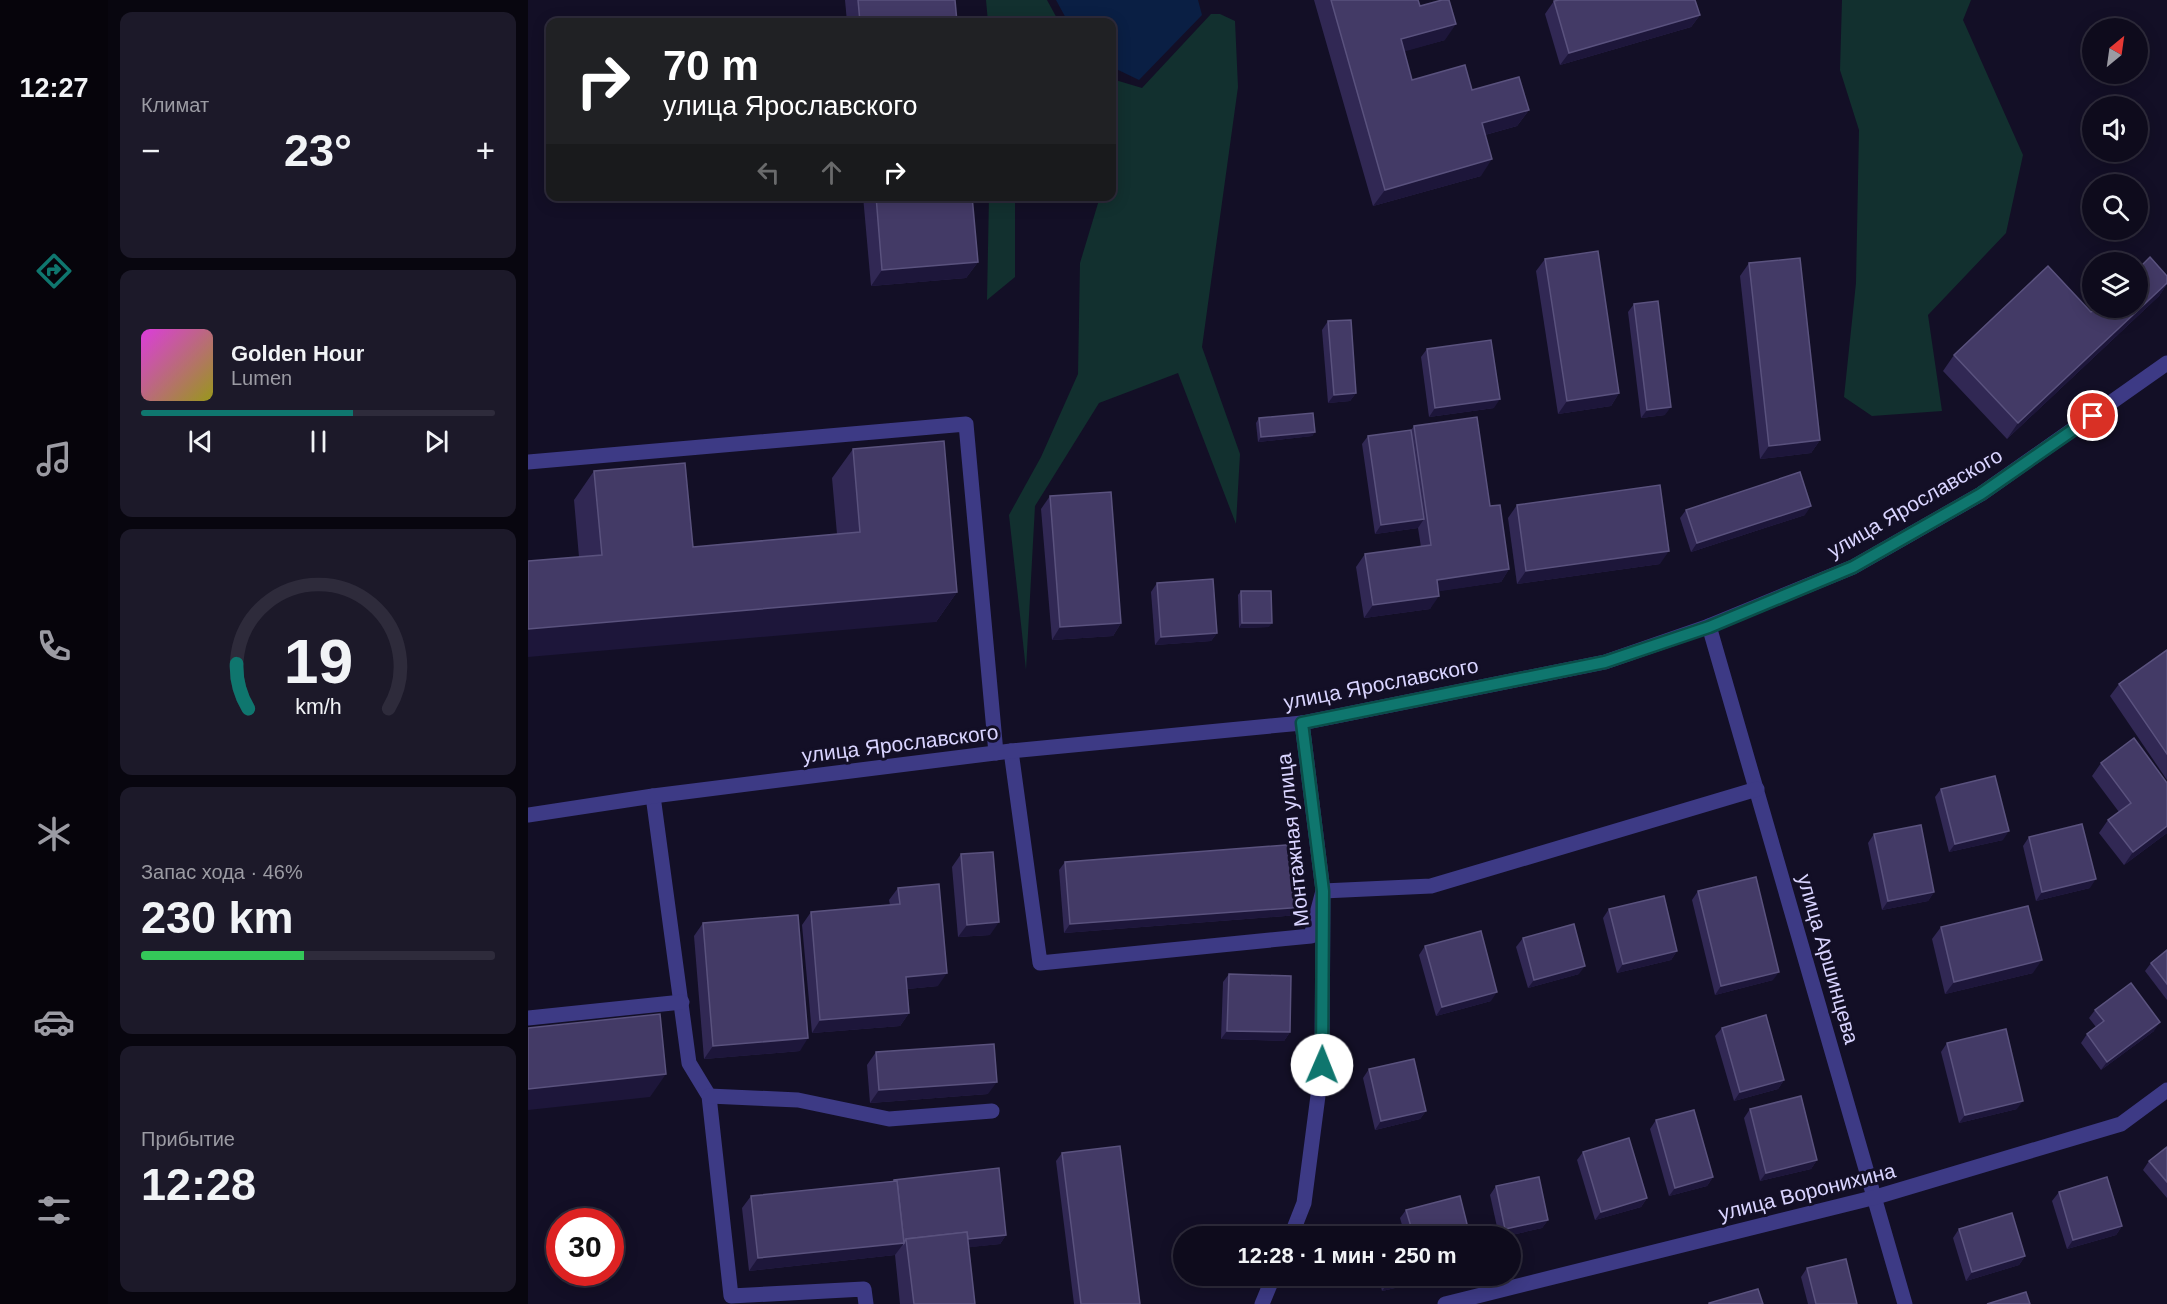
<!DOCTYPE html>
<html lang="ru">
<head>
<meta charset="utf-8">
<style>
  body { margin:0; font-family:Arial,sans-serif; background:#1c1929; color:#f1f3f6; height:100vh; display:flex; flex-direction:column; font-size:22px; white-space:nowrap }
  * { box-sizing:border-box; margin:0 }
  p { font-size:20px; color:#9b9ba3 }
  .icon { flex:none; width:33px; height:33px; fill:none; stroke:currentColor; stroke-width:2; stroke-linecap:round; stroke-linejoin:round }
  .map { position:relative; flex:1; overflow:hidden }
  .panel { display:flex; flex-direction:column; gap:12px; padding:12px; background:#08060f; width:420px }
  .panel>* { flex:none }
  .top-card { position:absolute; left:18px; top:18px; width:570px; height:183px; border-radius:12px; box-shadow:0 3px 15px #0003,0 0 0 2px #2e2b3b; background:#202124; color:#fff; overflow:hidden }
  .needle { width:39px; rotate:29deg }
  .controls { position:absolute; left:1554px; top:18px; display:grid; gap:12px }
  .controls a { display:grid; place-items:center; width:66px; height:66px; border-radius:50%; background:#0e0b1c; box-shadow:0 3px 15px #0003,0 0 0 2px #2e2b3b; font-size:30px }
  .speed { position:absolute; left:18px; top:1208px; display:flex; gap:12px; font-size:30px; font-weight:700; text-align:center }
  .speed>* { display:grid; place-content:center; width:78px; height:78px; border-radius:50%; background:#0e0b1c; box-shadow:0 3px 15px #0003,0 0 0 2px #2e2b3b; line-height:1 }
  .speed .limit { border:9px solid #d22; background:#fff; color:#111 }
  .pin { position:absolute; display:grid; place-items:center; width:51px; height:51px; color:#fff; margin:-26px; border:3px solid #fff; border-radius:50%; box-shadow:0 2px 6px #0007 }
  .me { position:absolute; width:66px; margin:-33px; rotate:1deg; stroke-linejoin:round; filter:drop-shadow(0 0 4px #0008) }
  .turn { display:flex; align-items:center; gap:21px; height:126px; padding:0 18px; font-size:27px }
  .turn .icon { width:78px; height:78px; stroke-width:2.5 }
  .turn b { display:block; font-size:42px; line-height:51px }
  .lanes { display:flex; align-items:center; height:57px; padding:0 18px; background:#0003; justify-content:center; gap:30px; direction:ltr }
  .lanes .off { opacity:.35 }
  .big { font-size:45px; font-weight:700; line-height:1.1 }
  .panel .tile { flex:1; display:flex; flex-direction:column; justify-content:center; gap:9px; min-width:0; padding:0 21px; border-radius:12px; background:#1c1929 }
  .panel .dial { align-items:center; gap:0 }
  .dial svg { height:156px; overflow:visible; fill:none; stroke:#2e2b3b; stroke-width:7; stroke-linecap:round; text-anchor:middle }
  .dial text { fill:#f1f3f6; stroke:none }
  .song { display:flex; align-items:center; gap:18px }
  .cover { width:72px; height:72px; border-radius:9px; background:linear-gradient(135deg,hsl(300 70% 55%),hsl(60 70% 35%)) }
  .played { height:6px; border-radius:3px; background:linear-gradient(90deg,#0f766e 60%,#2e2b3b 60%) }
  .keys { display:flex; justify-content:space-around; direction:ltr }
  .heat { display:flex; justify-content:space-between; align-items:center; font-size:33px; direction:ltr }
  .charge { height:9px; border-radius:4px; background:linear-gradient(90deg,#34c759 46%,#2e2b3b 0) }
  .trip { position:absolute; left:645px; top:1226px; width:348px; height:60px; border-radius:30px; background:#0e0b1c; box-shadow:0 3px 15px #0003,0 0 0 2px #2e2b3b; font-weight:700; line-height:60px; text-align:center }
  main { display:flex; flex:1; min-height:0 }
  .tabs { display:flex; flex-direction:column; width:108px; justify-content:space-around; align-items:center; background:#06040b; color:#9b9ba3 }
  .tabs .icon { width:42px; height:42px }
  .tabs .current { color:#0f766e }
  .tabs b { font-size:27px; color:#f1f3f6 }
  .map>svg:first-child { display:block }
</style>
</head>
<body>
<main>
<nav class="tabs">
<b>12:27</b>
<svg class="icon current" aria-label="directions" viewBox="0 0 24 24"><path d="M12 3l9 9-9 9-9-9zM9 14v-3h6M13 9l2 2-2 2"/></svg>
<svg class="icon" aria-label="music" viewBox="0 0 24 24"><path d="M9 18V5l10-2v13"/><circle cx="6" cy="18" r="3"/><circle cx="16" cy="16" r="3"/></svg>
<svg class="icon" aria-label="phone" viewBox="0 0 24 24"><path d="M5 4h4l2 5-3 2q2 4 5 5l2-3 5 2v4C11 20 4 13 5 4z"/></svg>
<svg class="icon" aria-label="climate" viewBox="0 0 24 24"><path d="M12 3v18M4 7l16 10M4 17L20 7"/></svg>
<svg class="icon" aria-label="car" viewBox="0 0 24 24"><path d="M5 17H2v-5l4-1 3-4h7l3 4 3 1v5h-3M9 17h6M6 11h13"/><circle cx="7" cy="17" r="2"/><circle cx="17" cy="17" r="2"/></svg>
<svg class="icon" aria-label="filters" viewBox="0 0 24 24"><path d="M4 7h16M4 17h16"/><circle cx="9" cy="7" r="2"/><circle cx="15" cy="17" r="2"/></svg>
</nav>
<section class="panel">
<div class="tile"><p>Климат</p>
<div class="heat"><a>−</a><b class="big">23°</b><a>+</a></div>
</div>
<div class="tile">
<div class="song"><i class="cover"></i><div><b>Golden Hour</b><p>Lumen</p></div></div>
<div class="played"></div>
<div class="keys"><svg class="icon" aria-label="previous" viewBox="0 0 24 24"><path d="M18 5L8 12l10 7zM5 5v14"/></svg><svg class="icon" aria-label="pause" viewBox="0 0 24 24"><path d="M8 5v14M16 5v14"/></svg><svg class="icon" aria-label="next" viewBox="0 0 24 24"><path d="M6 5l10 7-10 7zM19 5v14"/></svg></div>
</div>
<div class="tile dial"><svg viewBox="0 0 100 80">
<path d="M14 69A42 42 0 1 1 86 69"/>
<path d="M14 69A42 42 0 0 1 8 46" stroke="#0f766e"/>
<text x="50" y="56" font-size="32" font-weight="700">19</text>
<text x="50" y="72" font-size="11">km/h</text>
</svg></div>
<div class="tile"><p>Запас хода · 46%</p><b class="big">230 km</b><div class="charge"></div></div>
<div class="tile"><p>Прибытие</p><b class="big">12:28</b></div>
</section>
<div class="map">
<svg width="1639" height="1304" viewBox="0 0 1639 1304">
  <rect width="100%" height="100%" fill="#130f26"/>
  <!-- green -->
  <g fill="#12302f">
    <path d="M458,0H519L531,22H460Z"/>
    <path d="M1314,0H1443L1435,20L1495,155L1478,233L1400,315L1414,411L1344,416L1316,397L1328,283L1331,130L1312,70Z"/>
    <path d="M683,14H692L707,21L710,87L674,347L712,454L708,524L650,373L571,403L507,506L498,670L481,515L513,457L550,374L552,263L571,200L569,197L584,196V79L614,88Z"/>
    <path d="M461,197H487V277L459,300Z"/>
  </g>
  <!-- water -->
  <path fill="#0a1f44" d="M528,0H670L674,15L611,80L584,67V22H540Z"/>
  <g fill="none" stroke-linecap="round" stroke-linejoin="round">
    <!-- minor -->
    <g stroke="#3d3a85" stroke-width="15">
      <path d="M0,462L438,424L468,753"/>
      <path d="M1181,626L1377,1304"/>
      <path d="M483,751L512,963L783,936L795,891L903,886L1229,789"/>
      <path d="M125,796L161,1063L181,1096L203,1296L336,1289L338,1304"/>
      <path d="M0,815L125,796L483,751L774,723L1077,662L1181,626L1325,567L1453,494L1639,363"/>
      <path d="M0,1018L154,1002"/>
      <path d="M181,1096L270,1100L361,1119L464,1111"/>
      <path d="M763,1236L776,1203L794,1065L795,891L774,723"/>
      <path d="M734,1304L746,1275"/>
      <path d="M917,1304L1348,1197L1593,1124L1639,1090"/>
    </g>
  </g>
  <!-- wall -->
  <g fill="#312854">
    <path d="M317,0H427L429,22H319Z"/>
    <path d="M786,0H890L892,6L917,40L876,51L884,80L944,90L1001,110L989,126L957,135L953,176L845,206Z"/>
    <path d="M1026,1L1172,15L1163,27L1032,65L1017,14Z"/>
    <path d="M335,196H444L450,262L438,278L343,286Z"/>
    <path d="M1017,259L1091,393L1083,406L1030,414L1008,271Z"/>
    <path d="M1221,263L1292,440L1283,453L1232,459L1212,276Z"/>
    <path d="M1639,276V284L1631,296L1479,439L1415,371L1426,355L1563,312Z"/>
    <path d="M1106,304L1137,415L1113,418L1100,312Z"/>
    <path d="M800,321L828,393L822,401L800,403L794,330Z"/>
    <path d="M899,349L966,408L901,417L893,357Z"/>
    <path d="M731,418L787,432L784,436L730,442L728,423Z"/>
    <path d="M886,426L962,506L981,569L973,582L910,591L902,609L836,618L828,567L837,554L893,547L890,528L847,534L834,444L840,436L883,430Z"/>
    <path d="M325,449L429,592L408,622L51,557L46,500L66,471L165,547L309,534L304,478Z"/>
    <path d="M522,496L593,623L585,636L524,640L513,509Z"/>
    <path d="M989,505L1132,564L989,584L980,518Z"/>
    <path d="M1158,510L1277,515L1163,552L1152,518Z"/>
    <path d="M629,583L689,633L683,641L627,645L623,592Z"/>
    <path d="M713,591L741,627L711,628L710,595Z"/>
    <path d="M1639,650V780L1582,696L1591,684Z"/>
    <path d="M1573,763L1639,783V833L1596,865L1571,833L1580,820L1591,812L1564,776Z"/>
    <path d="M1413,789L1475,840L1421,852L1407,797Z"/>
    <path d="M1346,834L1406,892L1400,901L1354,910L1340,843Z"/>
    <path d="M1501,837L1562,888L1508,901L1495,846Z"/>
    <path d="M433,854L462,935L430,937L424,867Z"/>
    <path d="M537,862L776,907L770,915L536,933L531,870Z"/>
    <path d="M370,888L410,986L379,989L381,1013L372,1026L284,1033L274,925L283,912L362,905L361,900Z"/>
    <path d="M1170,891L1245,980L1187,995L1164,900Z"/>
    <path d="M1081,909L1149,951L1143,960L1089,973L1075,918Z"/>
    <path d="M175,923L272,1051L176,1059L166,936Z"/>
    <path d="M1413,927L1505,973L1417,994L1404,939Z"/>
    <path d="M995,938L1051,974L1000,988L988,947Z"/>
    <path d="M897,946L963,1001L908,1016L891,955Z"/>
    <path d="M1639,950V1000L1617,971L1623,963Z"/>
    <path d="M701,974L762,1032L756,1041L693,1039L695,982Z"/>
    <path d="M1567,1010L1626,1031L1573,1070L1553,1043L1559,1034L1568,1027L1561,1018Z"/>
    <path d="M1194,1028L1256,1080L1250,1089L1206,1101L1187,1036Z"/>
    <path d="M1419,1043L1489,1109L1431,1123L1413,1052Z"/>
    <path d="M348,1052L460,1094L342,1103L339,1065Z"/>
    <path d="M841,1069L898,1111L892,1119L847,1130L835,1078Z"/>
    <path d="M1222,1109L1289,1160L1283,1169L1232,1181L1216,1118Z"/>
    <path d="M1128,1120L1185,1177L1179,1186L1141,1196L1122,1129Z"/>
    <path d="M1639,1147V1198L1615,1170L1621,1161Z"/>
    <path d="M1055,1152L1119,1198L1113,1207L1067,1220L1049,1160Z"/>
    <path d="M534,1153L612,1304H546L528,1161Z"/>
    <path d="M366,1180L478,1235L472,1244L441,1247L447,1304H372L367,1255L221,1271L214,1208L223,1196L365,1181Z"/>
    <path d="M968,1186L1020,1220L1014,1228L979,1236H971L962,1195Z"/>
    <path d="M1531,1192L1594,1226L1588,1235L1539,1249L1524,1201Z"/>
    <path d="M878,1210L942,1236L876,1232L872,1218Z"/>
    <path d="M1431,1229L1497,1256L1491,1265L1438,1281L1425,1238Z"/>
    <path d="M1279,1268L1329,1304H1280L1273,1277Z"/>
    <path d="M850,1275H894L889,1283L854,1291Z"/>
  </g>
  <!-- shaded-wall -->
  <g fill="#1d163a">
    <path d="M1172,15L1163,27L1032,65L1041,53Z"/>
    <path d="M928,24L917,40L861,56L873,39Z"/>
    <path d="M1001,110L989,126L942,139L954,123Z"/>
    <path d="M964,159L953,176L845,206L857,190Z"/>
    <path d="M450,262L438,278L343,286L354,270Z"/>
    <path d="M1639,283V284L1631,296L1479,439L1490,423Z"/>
    <path d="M828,393L822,401L800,403L806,395Z"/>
    <path d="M1091,393L1083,406L1030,414L1039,401Z"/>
    <path d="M972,399L966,408L901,417L907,408Z"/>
    <path d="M1143,407L1137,415L1113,418L1119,410Z"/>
    <path d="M787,432L784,436L730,442L733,437Z"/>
    <path d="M1292,440L1283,453L1232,459L1241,446Z"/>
    <path d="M1283,506L1277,515L1163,552L1169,543Z"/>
    <path d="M896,519L890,528L847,534L853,525Z"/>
    <path d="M1141,551L1132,564L989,584L998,571Z"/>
    <path d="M981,569L973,582L900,593L909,580Z"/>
    <path d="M429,592L408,622L0,657V629Z"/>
    <path d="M911,596L902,609L836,618L845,605Z"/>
    <path d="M593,623L585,636L524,640L532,627Z"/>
    <path d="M714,623H744L741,627L711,628Z"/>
    <path d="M689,633L683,641L627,645L633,637Z"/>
    <path d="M1639,826V833L1596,865L1605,852Z"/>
    <path d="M1481,831L1475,840L1421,852L1427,844Z"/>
    <path d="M1568,879L1562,888L1508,901L1514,892Z"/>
    <path d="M1406,892L1400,901L1354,910L1360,901Z"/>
    <path d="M776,907L770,915L536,933L542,924Z"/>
    <path d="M471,922L462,935L430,937L439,925Z"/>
    <path d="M1149,951L1143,960L1089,973L1095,964Z"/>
    <path d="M1514,960L1505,973L1417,994L1426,982Z"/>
    <path d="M1057,966L1051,974L1000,988L1006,980Z"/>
    <path d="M1251,972L1245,980L1187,995L1193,986Z"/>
    <path d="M419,973L410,986L369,990L378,977Z"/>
    <path d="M969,992L963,1001L908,1016L914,1007Z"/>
    <path d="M381,1013L372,1026L284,1033L292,1020Z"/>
    <path d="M1632,1022L1626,1031L1573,1070L1579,1062Z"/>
    <path d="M699,1031L762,1032L756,1041L693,1039Z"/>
    <path d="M280,1038L272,1051L176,1059L185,1046Z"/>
    <path d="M138,1074L122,1097L0,1110V1089Z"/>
    <path d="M1256,1080L1250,1089L1206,1101L1212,1092Z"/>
    <path d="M469,1082L460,1094L342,1103L351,1090Z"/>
    <path d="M1495,1101L1489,1109L1431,1123L1437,1115Z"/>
    <path d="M898,1111L892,1119L847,1130L853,1121Z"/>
    <path d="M1289,1160L1283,1169L1232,1181L1238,1173Z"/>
    <path d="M1185,1177L1179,1186L1141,1196L1147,1188Z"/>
    <path d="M1119,1198L1113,1207L1067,1220L1073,1212Z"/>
    <path d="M1020,1220L1014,1228L979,1236H972L977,1229Z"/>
    <path d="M1594,1226L1588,1235L1539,1249L1545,1240Z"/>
    <path d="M478,1235L472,1244L380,1254L379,1246Z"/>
    <path d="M376,1243L367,1255L221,1271L230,1258Z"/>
    <path d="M1497,1256L1491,1265L1438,1281L1444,1272Z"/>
    <path d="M891,1275H894L889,1283L854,1291L860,1283Z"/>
  </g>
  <!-- building -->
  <g fill="#433a66" stroke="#5a527e" stroke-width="1.5">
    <path d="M330,0H427L429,22H332Z"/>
    <path d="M803,0H890L892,6L914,0H921L928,24L873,39L884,80L937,65L944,90L991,77L1001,110L954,123L964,159L857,190Z"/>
    <path d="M1031,0H1167L1172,15L1041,53L1026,1Z"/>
    <path d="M348,196H444L450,262L354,270Z"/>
    <path d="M1070,251L1091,393L1039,401L1017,259Z"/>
    <path d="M1622,257L1639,276V283L1490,423L1426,355L1520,266L1563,312L1568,308H1610V269Z"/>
    <path d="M1272,258L1292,440L1241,446L1221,263Z"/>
    <path d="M1130,301L1143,407L1119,410L1106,304Z"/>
    <path d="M823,320L828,393L806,395L800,321Z"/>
    <path d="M963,340L972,399L907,408L899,349Z"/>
    <path d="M785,413L787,432L733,437L731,418Z"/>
    <path d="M949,417L962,506L972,505L981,569L909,580L911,596L845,605L837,554L903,545L886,426Z"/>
    <path d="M883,430L896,519L853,525L840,436Z"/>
    <path d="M416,441L429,592L0,629V561L74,555L66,471L157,463L165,547L332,532L325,449Z"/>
    <path d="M1272,472L1283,506L1169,543L1158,510Z"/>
    <path d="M1132,485L1141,551L998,571L989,505Z"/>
    <path d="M583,492L593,623L532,627L522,496Z"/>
    <path d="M685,579L689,633L633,637L629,583Z"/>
    <path d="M713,591H743L744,623H714Z"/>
    <path d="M1639,650V754L1591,684Z"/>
    <path d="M1606,738L1639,783V826L1605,852L1580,820L1603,803L1573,763Z"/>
    <path d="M1467,776L1481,831L1427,844L1413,789Z"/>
    <path d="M1554,824L1568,879L1514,892L1501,837Z"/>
    <path d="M1393,825L1406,892L1360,901L1346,834Z"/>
    <path d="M771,844L776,907L542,924L537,862Z"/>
    <path d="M465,852L471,922L439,925L433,854Z"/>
    <path d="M1228,877L1251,972L1193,986L1170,891Z"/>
    <path d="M411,884L419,973L378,977L381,1013L292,1020L283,912L372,904L370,888Z"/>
    <path d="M1136,896L1149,951L1095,964L1081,909Z"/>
    <path d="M1500,906L1514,960L1426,982L1413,927Z"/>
    <path d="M270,915L280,1038L185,1046L175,923Z"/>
    <path d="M1046,924L1057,966L1006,980L995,938Z"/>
    <path d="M953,931L969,992L914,1007L897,946Z"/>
    <path d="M1639,950V984L1623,963Z"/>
    <path d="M701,974L763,976L762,1032L699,1031Z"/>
    <path d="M1603,983L1632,1022L1579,1062L1559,1034L1576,1021L1567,1010Z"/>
    <path d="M132,1014L138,1074L0,1089V1028Z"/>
    <path d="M1238,1015L1256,1080L1212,1092L1194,1028Z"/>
    <path d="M1478,1029L1495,1101L1437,1115L1419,1043Z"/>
    <path d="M466,1044L469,1082L351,1090L348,1052Z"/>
    <path d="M886,1059L898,1111L853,1121L841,1069Z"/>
    <path d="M1273,1096L1289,1160L1238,1173L1222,1109Z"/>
    <path d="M1166,1110L1185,1177L1147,1188L1128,1120Z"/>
    <path d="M1101,1138L1119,1198L1073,1212L1055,1152Z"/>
    <path d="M592,1146L612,1304H553L534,1153Z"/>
    <path d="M1639,1147V1182L1621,1161Z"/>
    <path d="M471,1168L478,1235L440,1239L439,1232L378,1239L376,1243L369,1181H366V1180Z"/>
    <path d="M1011,1177L1020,1220L977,1229L968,1186Z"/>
    <path d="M1579,1177L1594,1226L1545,1240L1531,1192Z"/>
    <path d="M369,1181L376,1243L230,1258L223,1196Z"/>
    <path d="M932,1196L942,1236H861L884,1230L878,1210Z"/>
    <path d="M1484,1213L1497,1256L1444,1272L1431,1229Z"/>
    <path d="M439,1232L447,1304H386L378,1239Z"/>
    <path d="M1318,1259L1329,1304H1288L1279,1268Z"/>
    <path d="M858,1275H891L860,1283Z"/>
    <path d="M1230,1289L1235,1304H1181V1303Z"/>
    <path d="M1498,1292L1502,1304H1459Z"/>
  </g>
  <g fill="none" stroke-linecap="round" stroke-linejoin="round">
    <!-- route casing -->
    <g stroke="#0a4d48" stroke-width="15">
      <path id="route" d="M794,1065L795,891L774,723L1077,662L1181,627L1325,567L1453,494L1565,416"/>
    </g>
    <!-- route -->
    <use href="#route" stroke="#0f766e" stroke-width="10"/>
  </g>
  <g text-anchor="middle" stroke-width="6" stroke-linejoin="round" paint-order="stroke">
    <!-- street labels -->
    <g font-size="21" fill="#d9d4ff" stroke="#130f26">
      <text transform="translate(1387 503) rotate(-30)" y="7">улица Ярославского</text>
      <text transform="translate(853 684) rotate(-11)" y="7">улица Ярославского</text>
      <text transform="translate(372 744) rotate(-7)" y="7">улица Ярославского</text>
      <text transform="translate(765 840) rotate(-96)" y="7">Монтажная улица</text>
      <text transform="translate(1300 959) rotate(74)" y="7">улица Аршинцева</text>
      <text transform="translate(1279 1192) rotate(-14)" y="7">улица Воронихина</text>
    </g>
  </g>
</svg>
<div class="controls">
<a><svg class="needle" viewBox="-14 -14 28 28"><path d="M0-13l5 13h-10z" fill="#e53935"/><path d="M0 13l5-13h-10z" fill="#9b9ba3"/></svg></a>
<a><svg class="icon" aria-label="sound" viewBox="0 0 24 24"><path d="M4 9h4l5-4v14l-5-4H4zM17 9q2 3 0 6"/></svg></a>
<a><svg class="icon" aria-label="search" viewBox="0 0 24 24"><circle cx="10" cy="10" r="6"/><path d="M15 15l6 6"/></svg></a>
<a><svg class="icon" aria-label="layers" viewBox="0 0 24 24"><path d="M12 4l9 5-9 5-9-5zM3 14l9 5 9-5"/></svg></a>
</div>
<div class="speed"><div class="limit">30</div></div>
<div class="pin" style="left:1565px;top:416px;background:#d93025"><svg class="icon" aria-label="arrive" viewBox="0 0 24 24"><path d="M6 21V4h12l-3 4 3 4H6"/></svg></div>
<svg class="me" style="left:794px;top:1065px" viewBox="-20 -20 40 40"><circle r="19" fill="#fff"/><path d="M0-13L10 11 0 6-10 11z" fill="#0f766e"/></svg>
<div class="trip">12:28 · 1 мин · 250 m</div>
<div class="top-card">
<div class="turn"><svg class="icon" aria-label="right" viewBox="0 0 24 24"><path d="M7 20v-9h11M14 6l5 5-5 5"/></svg><div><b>70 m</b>улица Ярославского</div></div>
<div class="lanes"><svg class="icon off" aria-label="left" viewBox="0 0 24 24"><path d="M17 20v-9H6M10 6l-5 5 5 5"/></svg><svg class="icon off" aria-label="ahead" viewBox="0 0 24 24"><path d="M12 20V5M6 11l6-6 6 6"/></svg><svg class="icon" aria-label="right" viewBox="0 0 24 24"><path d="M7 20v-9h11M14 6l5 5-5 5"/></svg></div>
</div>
</div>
</main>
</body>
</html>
